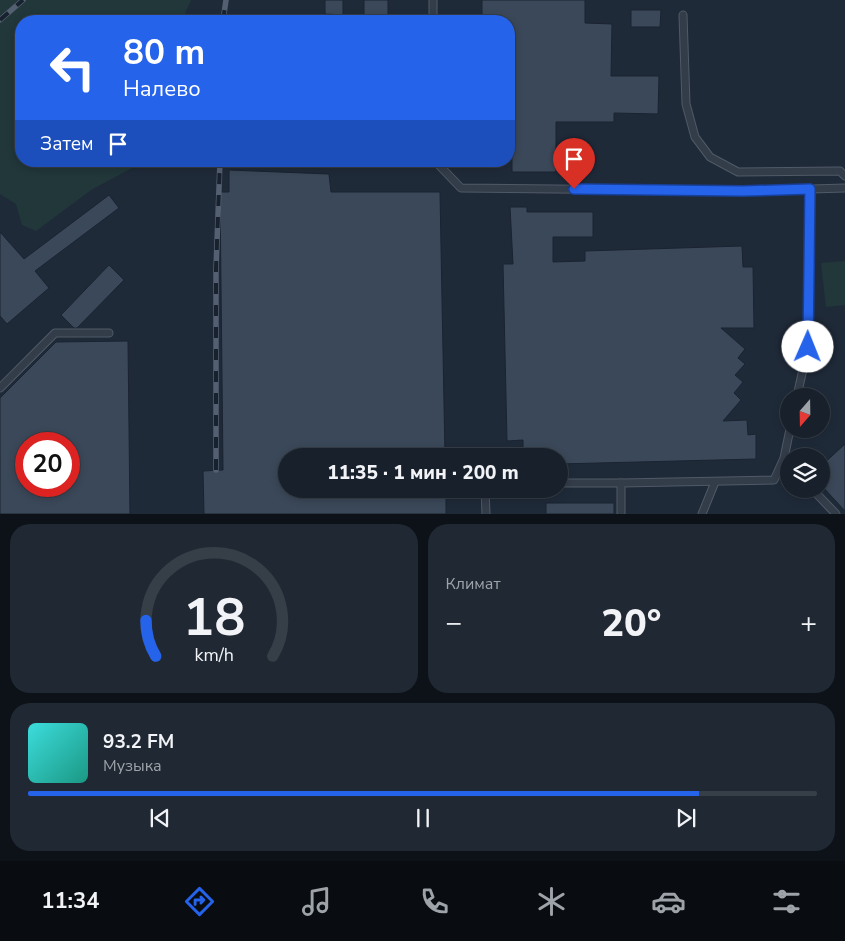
<!DOCTYPE html>
<html lang="ru">
<head>
<meta charset="utf-8">
<style>
  body { margin:0; font-family:"Nunito Sans",sans-serif; background:#202833; color:#f1f3f6; height:100vh; display:flex; flex-direction:column; font-size:19px; white-space:nowrap }
  * { box-sizing:border-box; margin:0 }
  p { font-size:16px; color:#9ea3a9 }
  .icon { flex:none; width:28px; height:28px; fill:none; stroke:currentColor; stroke-width:2; stroke-linecap:round; stroke-linejoin:round }
  .map { position:relative; height:514px; overflow:hidden }
  .sheet { display:flex; flex-direction:column; gap:10px; padding:10px; background:#0d1218; flex:1 }
  .sheet>* { flex:none }
  .top-card { position:absolute; left:15px; top:15px; width:500px; height:152px; border-radius:20px; box-shadow:0 2px 8px #0003,0 0 0 1px #363e47; background:#2563eb; color:#fff; overflow:hidden }
  .needle { width:32px; rotate:200deg }
  .buttons { position:absolute; left:780px; top:388px; display:grid; gap:10px }
  .buttons a { display:grid; place-items:center; width:50px; height:50px; border-radius:50%; background:#17202b; box-shadow:0 2px 8px #0003,0 0 0 1px #363e47; font-size:25px }
  .speed { position:absolute; left:15px; top:432px; display:flex; gap:10px; font-size:25px; font-weight:700; text-align:center }
  .speed>* { display:grid; place-content:center; width:65px; height:65px; border-radius:50%; background:#17202b; box-shadow:0 2px 8px #0003,0 0 0 1px #363e47; line-height:1 }
  .speed .limit { border:8px solid #d22; background:#fff; color:#111 }
  .pin { position:absolute; display:grid; place-items:center; width:42px; height:42px; color:#fff; margin:-51px -21px; border-radius:50% 50% 50% 0; rotate:-45deg; box-shadow:0 0 5px #0007 }
  .pin .icon { rotate:45deg }
  .me { position:absolute; width:55px; margin:-28px; rotate:1deg; stroke-linejoin:round; filter:drop-shadow(0 0 4px #0008) }
  .turn { display:flex; align-items:center; gap:18px; height:105px; padding:0 25px; font-size:22px }
  .turn .icon { width:65px; height:65px; stroke-width:2.5 }
  .turn b { display:block; font-size:35px; line-height:42px }
  .then { display:flex; align-items:center; height:48px; padding:0 25px; background:#0003; gap:10px; font-size:19px }
  .big { font-size:38px; font-weight:800; line-height:1.1 }
  .sheet .tile { flex:1; display:flex; flex-direction:column; justify-content:center; gap:8px; min-width:0; padding:0 18px; border-radius:20px; background:#202833 }
  .sheet .dial { align-items:center; gap:0 }
  .dial svg { height:130px; overflow:visible; fill:none; stroke:#363e47; stroke-width:7; stroke-linecap:round; text-anchor:middle }
  .dial text { fill:#f1f3f6; stroke:none }
  .song { display:flex; align-items:center; gap:15px }
  .cover { width:60px; height:60px; border-radius:8px; background:linear-gradient(135deg,hsl(180 70% 55%),hsl(170 70% 35%)) }
  .played { height:5px; border-radius:2px; background:linear-gradient(90deg,#2563eb 85%,#363e47 85%) }
  .keys { display:flex; justify-content:space-around; direction:ltr }
  .heat { display:flex; justify-content:space-between; align-items:center; font-size:28px; direction:ltr }
  .sheet .tiles { flex:1; display:grid; gap:10px; grid-template-columns:1fr 1fr }
  .tile:last-child { grid-column:span 2 }
  .trip { position:absolute; left:278px; top:448px; width:290px; height:50px; border-radius:25px; background:#17202b; box-shadow:0 2px 8px #0003,0 0 0 1px #363e47; font-weight:800; line-height:50px; text-align:center }
  .tab-bar { display:flex; height:80px; justify-content:space-around; align-items:center; background:#090d11; color:#9ea3a9 }
  .tab-bar .icon { width:35px; height:35px }
  .tab-bar .on { color:#2563eb }
  .tab-bar b { font-size:22px; color:#f1f3f6 }
  .map>svg:first-child { display:block }
</style>
</head>
<body>
<div class="map">
<svg width="845" height="514" viewBox="0 0 845 514">
  <rect width="100%" height="100%" fill="#1f2a39"/>
  <!-- green -->
  <g fill="#21373a">
    <path d="M0,0H191L186,11L184,21H21V161H145L91,190L36,231L22,225L16,204L0,194Z"/>
    <path d="M845,261V305L826,307L821,263Z"/>
  </g>
  <!-- building -->
  <g fill="#3b4859" stroke="#1a2330" fill-rule="evenodd">
    <path d="M325,0H343V15L325,14Z"/>
    <rect x="364" y="0" width="24" height="21"/>
    <path d="M482,0H585V23L612,24L611,76H659L658,114L614,113V122H556V172H512V122H509V21H482Z"/>
    <path d="M631,10H661L660,27H631Z"/>
    <path d="M229,170L329,174L331,192H440L445,456H286V489H446V514H204L203,471L223,470L220,192H229Z"/>
    <path d="M109,195L119,208L35,271L49,288L7,324L0,316V232L24,259Z"/>
    <path d="M510,207H527V212H593V237H553V262L585,261V251L742,246L743,267H753L754,328H721L745,349L738,358L745,364L735,375L743,382L734,393L741,400L723,421L747,420L748,435L756,434V459L559,464V456H523V440L507,441L503,264H513Z"/>
    <path d="M109,265L124,280L77,328H74L61,315Z"/>
    <path d="M128,341L130,514H0V398L56,342ZM26,444H69V486H26Z"/>
    <path d="M845,444V511L821,485V466Z"/>
    <rect x="546" y="503" width="68" height="11"/>
  </g>
  <g fill="none" stroke-linecap="round" stroke-linejoin="round">
    <!-- lane casing -->
    <g stroke="#505a67" stroke-width="9">
      <g id="lane">
        <path d="M433,0V21"/>
        <path d="M683,15L686,104L695,137L710,157L738,172L840,171L845,176"/>
        <path d="M435,161L461,188L743,191L845,188"/>
        <path d="M0,388L55,333H109"/>
        <path d="M797,396L808,347L810,189"/>
        <path d="M559,483H621"/>
        <path d="M485,489L486,514"/>
        <path d="M812,489L836,514"/>
        <path d="M621,514V483L774,480L784,458L790,429"/>
        <path d="M702,514L715,482"/>
      </g>
    </g>
    <!-- lane -->
    <use href="#lane" stroke="#333c49" stroke-width="7"/>
    <!-- rail casing -->
    <g stroke="#546071" stroke-width="5.5">
      <g id="rail">
        <path d="M0,20L23,0"/>
        <path d="M223,21L226,0"/>
        <path d="M216,470V269L220,161"/>
      </g>
    </g>
    <!-- rail -->
    <use href="#rail" stroke="#18212e" stroke-width="4" stroke-dasharray="11" stroke-linecap="butt"/>
  </g>
  <g fill="none" stroke-linecap="round" stroke-linejoin="round">
    <!-- route casing -->
    <g stroke="#184099" stroke-width="12">
      <path id="route" d="M574,189L743,191L810,189L808,347"/>
    </g>
    <!-- route -->
    <use href="#route" stroke="#2563eb" stroke-width="9"/>
  </g>
</svg>
<div class="buttons">
<a><svg class="needle" viewBox="-14 -14 28 28"><path d="M0-13l5 13h-10z" fill="#e53935"/><path d="M0 13l5-13h-10z" fill="#9ea3a9"/></svg></a>
<a><svg class="icon" aria-label="layers" viewBox="0 0 24 24"><path d="M12 4l9 5-9 5-9-5zM3 14l9 5 9-5"/></svg></a>
</div>
<div class="speed"><div class="limit">20</div></div>
<div class="pin" style="left:574px;top:189px;background:#d93025"><svg class="icon" aria-label="arrive" viewBox="0 0 24 24"><path d="M6 21V4h12l-3 4 3 4H6"/></svg></div>
<svg class="me" style="left:808px;top:347px" viewBox="-20 -20 40 40"><circle r="19" fill="#fff"/><path d="M0-13L10 11 0 6-10 11z" fill="#2563eb"/></svg>
<div class="trip">11:35 · 1 мин · 200 m</div>
<div class="top-card">
<div class="turn"><svg class="icon" aria-label="left" viewBox="0 0 24 24"><path d="M17 20v-9H6M10 6l-5 5 5 5"/></svg><div><b>80 m</b>Налево</div></div>
<div class="then">Затем<svg class="icon" aria-label="arrive" viewBox="0 0 24 24"><path d="M6 21V4h12l-3 4 3 4H6"/></svg></div>
</div>
</div>
<section class="sheet">
<div class="tiles">
<div class="tile dial"><svg viewBox="0 0 100 80">
<path d="M14 69A42 42 0 1 1 86 69"/>
<path d="M14 69A42 42 0 0 1 8 47" stroke="#2563eb"/>
<text x="50" y="56" font-size="32" font-weight="700">18</text>
<text x="50" y="72" font-size="11">km/h</text>
</svg></div>
<div class="tile"><p>Климат</p>
<div class="heat"><a>−</a><b class="big">20°</b><a>+</a></div>
</div>
<div class="tile">
<div class="song"><i class="cover"></i><div><b>93.2 FM</b><p>Музыка</p></div></div>
<div class="played"></div>
<div class="keys"><svg class="icon" aria-label="previous" viewBox="0 0 24 24"><path d="M18 5L8 12l10 7zM5 5v14"/></svg><svg class="icon" aria-label="pause" viewBox="0 0 24 24"><path d="M8 5v14M16 5v14"/></svg><svg class="icon" aria-label="next" viewBox="0 0 24 24"><path d="M6 5l10 7-10 7zM19 5v14"/></svg></div>
</div>
</div>
</section>
<nav class="tab-bar">
<b>11:34</b>
<svg class="icon on" aria-label="directions" viewBox="0 0 24 24"><path d="M12 3l9 9-9 9-9-9zM9 14v-3h6M13 9l2 2-2 2"/></svg>
<svg class="icon" aria-label="music" viewBox="0 0 24 24"><path d="M9 18V5l10-2v13"/><circle cx="6" cy="18" r="3"/><circle cx="16" cy="16" r="3"/></svg>
<svg class="icon" aria-label="phone" viewBox="0 0 24 24"><path d="M5 4h4l2 5-3 2q2 4 5 5l2-3 5 2v4C11 20 4 13 5 4z"/></svg>
<svg class="icon" aria-label="climate" viewBox="0 0 24 24"><path d="M12 3v18M4 7l16 10M4 17L20 7"/></svg>
<svg class="icon" aria-label="car" viewBox="0 0 24 24"><path d="M5 17H2v-5l4-1 3-4h7l3 4 3 1v5h-3M9 17h6M6 11h13"/><circle cx="7" cy="17" r="2"/><circle cx="17" cy="17" r="2"/></svg>
<svg class="icon" aria-label="filters" viewBox="0 0 24 24"><path d="M4 7h16M4 17h16"/><circle cx="9" cy="7" r="2"/><circle cx="15" cy="17" r="2"/></svg>
</nav>
</body>
</html>
